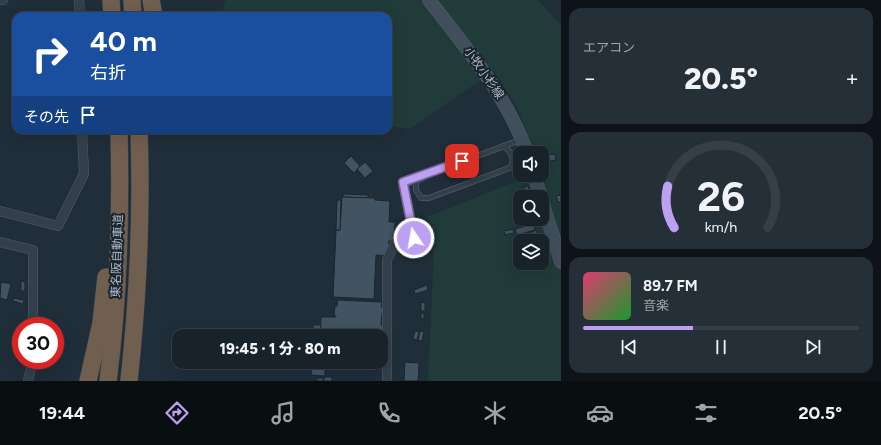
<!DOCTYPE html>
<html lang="ja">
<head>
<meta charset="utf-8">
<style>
  body { margin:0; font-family:Figtree,"Noto Sans JP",sans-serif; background:#242f37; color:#f1f3f6; height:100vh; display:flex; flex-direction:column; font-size:15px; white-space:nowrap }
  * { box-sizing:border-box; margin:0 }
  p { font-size:13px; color:#9ea4a9 }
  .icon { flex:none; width:22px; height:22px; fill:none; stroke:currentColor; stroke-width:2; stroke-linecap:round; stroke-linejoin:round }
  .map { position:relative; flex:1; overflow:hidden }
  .side { display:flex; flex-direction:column; gap:8px; padding:8px; background:#0d1318; width:320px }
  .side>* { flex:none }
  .banner { position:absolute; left:12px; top:12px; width:380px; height:122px; border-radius:12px; box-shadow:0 4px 16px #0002,0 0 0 1px #363f47; background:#1a4fa0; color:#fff; overflow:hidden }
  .fabs { position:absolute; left:513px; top:146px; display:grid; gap:8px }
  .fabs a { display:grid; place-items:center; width:36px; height:36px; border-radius:8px; background:#17222b; box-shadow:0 4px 16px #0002,0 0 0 1px #363f47; font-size:20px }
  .speed { position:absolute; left:12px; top:317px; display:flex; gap:8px; font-size:20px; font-weight:700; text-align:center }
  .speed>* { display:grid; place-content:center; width:52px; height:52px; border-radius:50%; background:#17222b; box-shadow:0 4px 16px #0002,0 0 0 1px #363f47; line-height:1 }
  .speed .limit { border:6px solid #d22; background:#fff; color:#111 }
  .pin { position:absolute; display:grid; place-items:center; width:34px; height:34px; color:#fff; margin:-17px; border-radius:8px; box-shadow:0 2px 6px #0006 }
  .me { position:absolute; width:44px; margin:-22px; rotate:348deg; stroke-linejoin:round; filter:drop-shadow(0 0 3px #0008) }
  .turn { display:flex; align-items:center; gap:14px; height:84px; padding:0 12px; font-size:18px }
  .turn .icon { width:52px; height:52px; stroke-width:2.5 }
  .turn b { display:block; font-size:28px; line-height:34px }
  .then { display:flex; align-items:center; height:38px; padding:0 12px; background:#0003; gap:8px; font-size:15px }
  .big { font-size:30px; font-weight:800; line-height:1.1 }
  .side .widget { flex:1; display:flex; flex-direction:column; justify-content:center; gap:6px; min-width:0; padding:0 14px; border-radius:12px; background:#242f37 }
  .side .dial { align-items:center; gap:0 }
  .dial svg { height:104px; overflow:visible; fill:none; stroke:#363f47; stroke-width:7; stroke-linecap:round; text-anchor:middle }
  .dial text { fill:#f1f3f6; stroke:none }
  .song { display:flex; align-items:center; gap:12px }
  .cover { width:48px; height:48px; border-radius:6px; background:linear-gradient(135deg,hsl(340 70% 55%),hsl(130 70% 35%)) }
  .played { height:4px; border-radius:2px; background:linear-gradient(90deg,#bca0f2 40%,#363f47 40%) }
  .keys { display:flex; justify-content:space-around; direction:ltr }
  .heat { display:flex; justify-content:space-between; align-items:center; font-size:22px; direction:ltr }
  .trip { position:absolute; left:172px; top:329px; width:216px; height:40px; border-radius:12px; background:#17222b; box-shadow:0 4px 16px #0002,0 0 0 1px #363f47; font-weight:800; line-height:40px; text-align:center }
  .dock { display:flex; height:64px; justify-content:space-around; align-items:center; background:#090e11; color:#9ea4a9 }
  .dock .icon { width:28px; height:28px }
  .dock .on { color:#bca0f2 }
  .dock b { font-size:18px; color:#f1f3f6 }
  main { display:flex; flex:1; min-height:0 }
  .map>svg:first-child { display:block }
</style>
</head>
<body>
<main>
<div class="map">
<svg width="561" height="381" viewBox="0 0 561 381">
  <rect width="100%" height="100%" fill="#1f2e39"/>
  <!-- green -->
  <path fill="#213a3a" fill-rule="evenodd" d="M226,0H538L561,25V381H428L434,250L426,217L532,175H542V153H535L517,107L494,71L410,129L388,126V16H221ZM520,197H542V219H520ZM520,241H542V263H520Z"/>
  <!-- building -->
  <g fill="#425361" stroke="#1a2630">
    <path d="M555,154L556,160L549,161L548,155Z"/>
    <path d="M351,156L360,166L354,173L344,163Z"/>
    <path d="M365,162L373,171L365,178L357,169Z"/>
    <path d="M528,186L531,195L527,196L524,187Z"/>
    <path d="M343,194L368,195V198L343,197Z"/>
    <path d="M561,195V202H558L556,196Z"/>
    <path d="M342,197L375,198V200L390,201L389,222H395L394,241H389L388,256L376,255L374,299L333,297L336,230H340Z"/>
    <path d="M337,200H341L340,230H336Z"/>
    <path d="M534,224L535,230L517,235L515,229Z"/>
    <path d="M513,229L514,233L505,235L504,231Z"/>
    <path d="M536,230L539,239V241H528L526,235Z"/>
    <path d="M21,281L25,282V291H21Z"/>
    <path d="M1,282L11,284L7,300L0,298Z"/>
    <path d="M427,285L428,290L415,294L414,290Z"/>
    <path d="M13,298L24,300L23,304L13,301Z"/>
    <path d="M338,300L382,302L381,307H386V314L382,313L381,325L387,326V332H381V336H320L321,317H336V316H334L335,306H337Z"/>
    <path d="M421,302L425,303V311H421Z"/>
    <path d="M421,313L424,314V319H421Z"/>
    <path d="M313,325H321L320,336H313Z"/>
    <path d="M415,331L419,332L417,340L413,339Z"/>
    <path d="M420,331L424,332L422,341L418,340Z"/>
    <path d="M312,362H325V376L311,375Z"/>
    <path d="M405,362L419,363L418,381H404Z"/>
    <rect x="324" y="377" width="8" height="4"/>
    <rect x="317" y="378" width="6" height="3"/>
  </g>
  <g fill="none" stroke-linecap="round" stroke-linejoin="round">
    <!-- service casing -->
    <g stroke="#505d67" stroke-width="6">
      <g id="service">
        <path d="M520,140L421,177L416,182V190L421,198H429L520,164"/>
        <path d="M504,146C511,152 515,158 511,167"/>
      </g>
    </g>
    <!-- minor casing -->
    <g stroke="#505d67" stroke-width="10">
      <g id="minor">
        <path d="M0,0H3"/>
        <path d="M79,0L80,16"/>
        <path d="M0,211L58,226L84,174L82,130"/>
        <path d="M0,242L33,250V326"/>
        <path d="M28,381L33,360"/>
        <path d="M387,381V260L394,245L414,238L403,183L421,177"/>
      </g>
    </g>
    <!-- secondary casing -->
    <g stroke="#505d67" stroke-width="14">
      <g id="secondary">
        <path d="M429,0C466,48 507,95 527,153"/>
        <path d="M534,175L541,197"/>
        <path d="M542,201L561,262"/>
      </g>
    </g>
    <!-- motorway casing -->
    <g stroke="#3d4a54" stroke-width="18">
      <g id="motorway">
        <path d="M111,0L112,16"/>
        <path d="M132,0L133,16"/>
        <path d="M151,0L154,16"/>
        <path d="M88,381L101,323L106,277"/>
        <path d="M108,381C119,298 121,213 119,130"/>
        <path d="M129,381C138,298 142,214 139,130"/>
      </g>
    </g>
    <!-- service -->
    <use href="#service" stroke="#333f4a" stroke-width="4.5"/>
    <!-- minor -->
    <use href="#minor" stroke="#333f4a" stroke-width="9"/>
    <!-- secondary -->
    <use href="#secondary" stroke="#414f5d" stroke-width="13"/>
    <!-- motorway -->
    <use href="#motorway" stroke="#705f4f" stroke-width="17"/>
  </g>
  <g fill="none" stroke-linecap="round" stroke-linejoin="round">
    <!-- route casing -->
    <g stroke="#7a689d" stroke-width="10">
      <path id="route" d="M414,238L403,182L462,161"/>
    </g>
    <!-- route -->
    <use href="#route" stroke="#bca0f2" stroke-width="7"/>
  </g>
  <g text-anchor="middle" stroke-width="4" stroke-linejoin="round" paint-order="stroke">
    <!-- street labels -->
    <g font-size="12" fill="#adbac6" stroke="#19242e">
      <text transform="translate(484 73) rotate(55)" y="4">小牧小杉線</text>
      <text transform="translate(117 256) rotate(-88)" y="4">東名阪自動車道</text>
    </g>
  </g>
</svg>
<div class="fabs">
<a><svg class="icon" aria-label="sound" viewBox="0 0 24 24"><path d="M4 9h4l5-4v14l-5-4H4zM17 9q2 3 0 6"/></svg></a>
<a><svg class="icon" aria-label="search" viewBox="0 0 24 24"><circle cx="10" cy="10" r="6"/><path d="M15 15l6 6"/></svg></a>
<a><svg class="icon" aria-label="layers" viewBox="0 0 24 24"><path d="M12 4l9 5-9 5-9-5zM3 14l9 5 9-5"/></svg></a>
</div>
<div class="speed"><div class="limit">30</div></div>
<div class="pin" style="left:462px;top:161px;background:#d93025"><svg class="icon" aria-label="arrive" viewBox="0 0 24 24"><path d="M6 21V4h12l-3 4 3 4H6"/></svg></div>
<svg class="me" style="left:414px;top:238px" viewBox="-20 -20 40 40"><circle r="17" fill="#bca0f2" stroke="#fff" stroke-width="3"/><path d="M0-11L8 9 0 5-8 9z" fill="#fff"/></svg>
<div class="trip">19:45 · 1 分 · 80 m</div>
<div class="banner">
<div class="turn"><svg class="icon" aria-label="right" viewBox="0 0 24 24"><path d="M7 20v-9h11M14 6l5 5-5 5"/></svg><div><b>40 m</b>右折</div></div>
<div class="then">その先<svg class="icon" aria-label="arrive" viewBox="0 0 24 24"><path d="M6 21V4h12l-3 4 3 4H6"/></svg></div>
</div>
</div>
<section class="side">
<div class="widget"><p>エアコン</p>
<div class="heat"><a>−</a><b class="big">20.5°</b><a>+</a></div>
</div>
<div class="widget dial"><svg viewBox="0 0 100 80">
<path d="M14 69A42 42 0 1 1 86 69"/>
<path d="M14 69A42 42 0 0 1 9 37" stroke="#bca0f2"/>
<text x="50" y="56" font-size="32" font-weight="700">26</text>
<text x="50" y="72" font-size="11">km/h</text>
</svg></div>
<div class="widget">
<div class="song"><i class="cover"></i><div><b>89.7 FM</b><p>音楽</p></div></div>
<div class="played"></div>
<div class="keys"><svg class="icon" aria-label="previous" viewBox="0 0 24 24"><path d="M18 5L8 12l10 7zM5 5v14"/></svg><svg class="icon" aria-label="pause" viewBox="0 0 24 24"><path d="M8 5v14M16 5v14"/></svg><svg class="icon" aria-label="next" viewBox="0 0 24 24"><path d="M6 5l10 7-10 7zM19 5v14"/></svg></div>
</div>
</section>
</main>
<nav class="dock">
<b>19:44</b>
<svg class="icon on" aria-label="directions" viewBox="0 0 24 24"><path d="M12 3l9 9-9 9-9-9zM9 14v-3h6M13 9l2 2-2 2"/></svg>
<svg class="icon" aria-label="music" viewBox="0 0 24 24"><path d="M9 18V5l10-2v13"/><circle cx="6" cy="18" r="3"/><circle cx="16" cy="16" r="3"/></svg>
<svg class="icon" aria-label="phone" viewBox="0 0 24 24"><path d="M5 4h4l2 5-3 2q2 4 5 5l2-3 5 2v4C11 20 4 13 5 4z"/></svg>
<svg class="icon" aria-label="climate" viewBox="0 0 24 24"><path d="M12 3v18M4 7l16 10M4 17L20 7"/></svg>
<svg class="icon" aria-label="car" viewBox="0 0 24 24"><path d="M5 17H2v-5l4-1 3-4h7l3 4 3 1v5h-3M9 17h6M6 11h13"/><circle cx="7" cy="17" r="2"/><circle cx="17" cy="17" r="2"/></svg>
<svg class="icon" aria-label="filters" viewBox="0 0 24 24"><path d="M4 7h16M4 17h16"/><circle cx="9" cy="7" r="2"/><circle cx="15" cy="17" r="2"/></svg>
<b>20.5°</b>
</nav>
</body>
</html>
